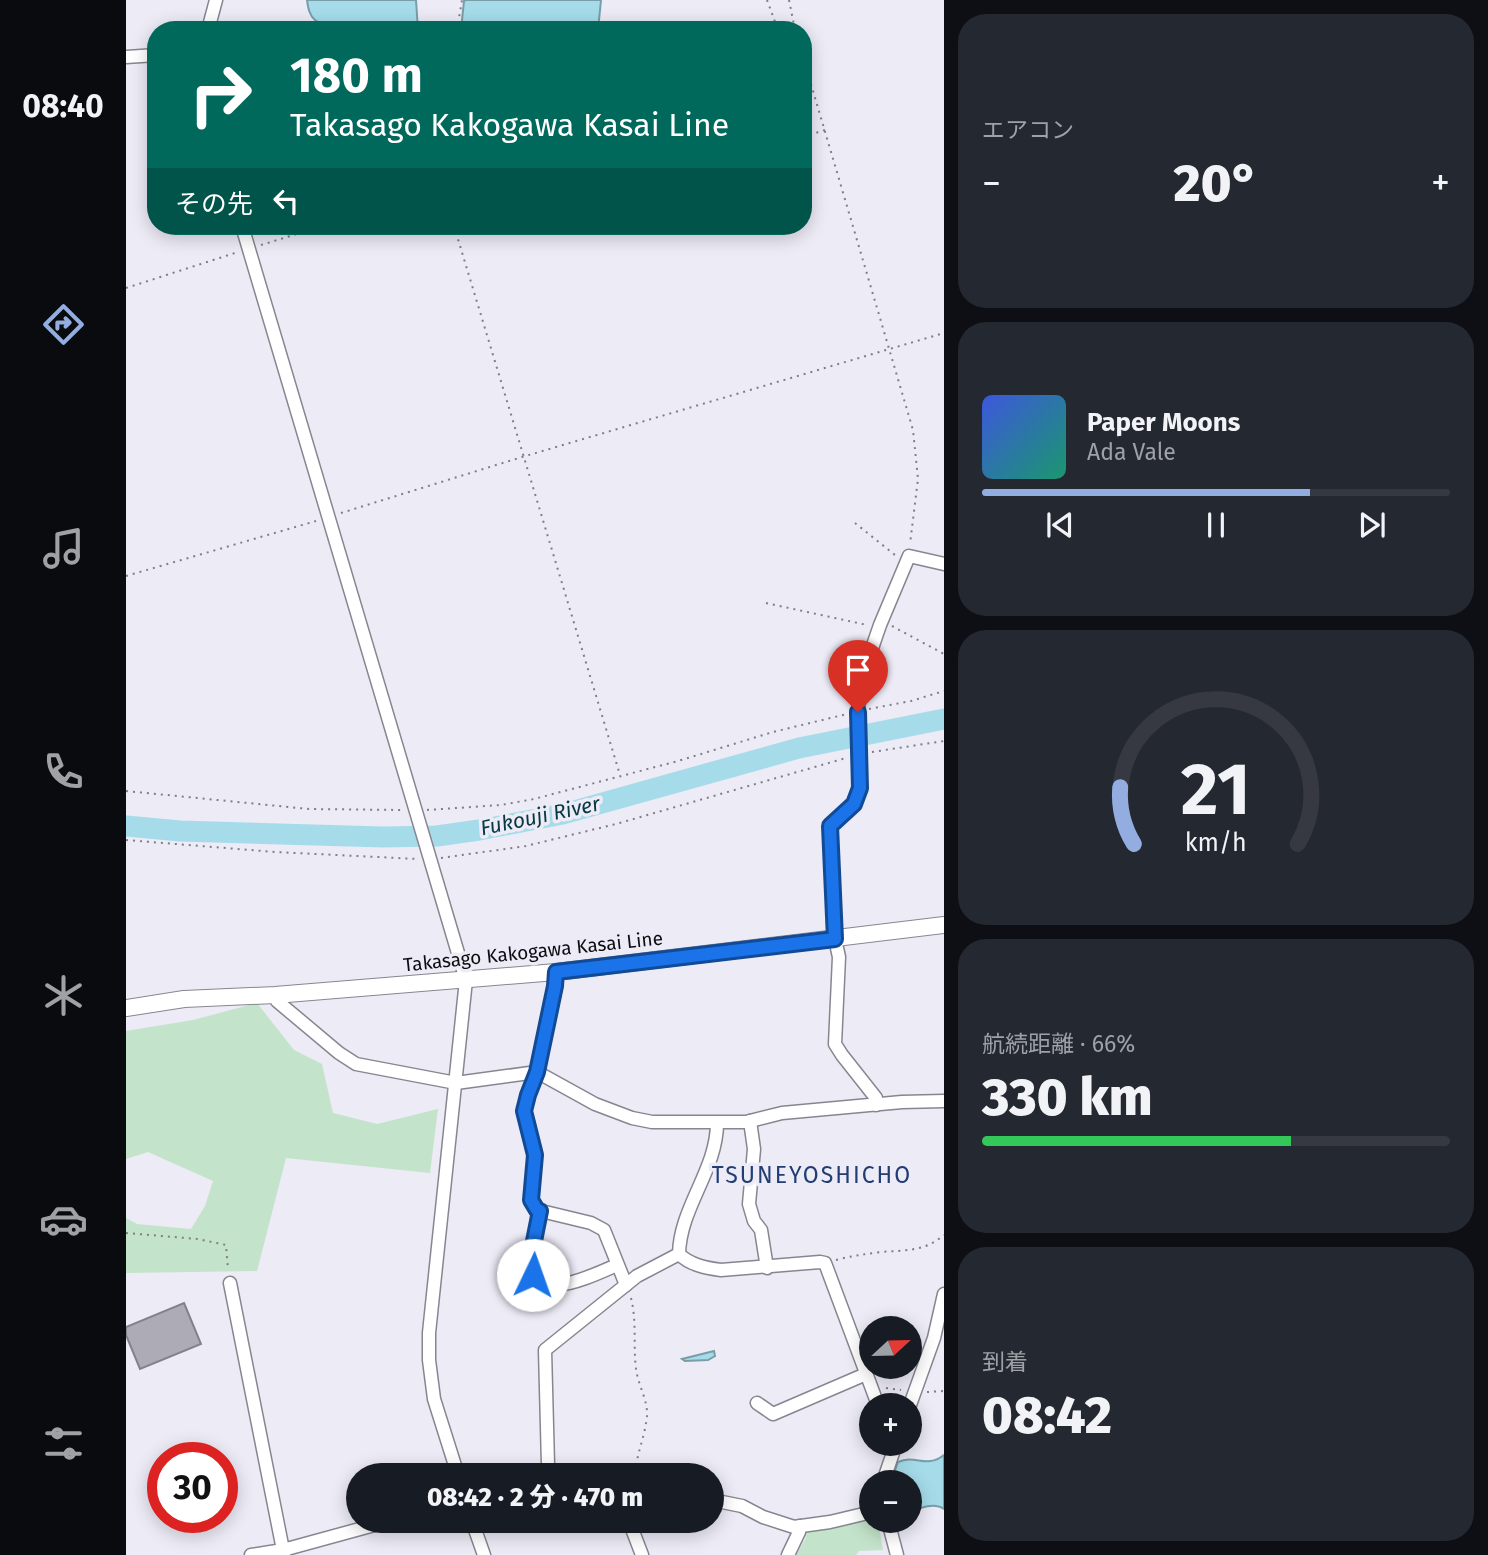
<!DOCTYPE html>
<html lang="ja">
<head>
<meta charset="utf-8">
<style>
  body { margin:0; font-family:"Fira Sans","Noto Sans JP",sans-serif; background:#242831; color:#f1f3f6; height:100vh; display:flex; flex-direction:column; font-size:26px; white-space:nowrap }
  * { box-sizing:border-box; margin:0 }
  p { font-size:23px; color:#9ea1a6 }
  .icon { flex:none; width:38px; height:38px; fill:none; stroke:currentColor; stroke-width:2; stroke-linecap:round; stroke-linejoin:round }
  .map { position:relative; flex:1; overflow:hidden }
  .side { display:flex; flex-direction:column; gap:14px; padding:14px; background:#0d0f14; width:544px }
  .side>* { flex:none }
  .guide { position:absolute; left:21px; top:21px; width:665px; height:214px; border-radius:28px; box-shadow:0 4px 18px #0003; background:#00695c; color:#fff; overflow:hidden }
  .needle { width:46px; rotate:68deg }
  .buttons { position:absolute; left:733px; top:1316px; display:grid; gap:14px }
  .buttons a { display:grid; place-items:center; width:63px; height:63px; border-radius:50%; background:#171b24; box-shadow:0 4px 18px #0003; font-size:35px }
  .speed { position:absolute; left:21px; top:1442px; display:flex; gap:14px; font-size:35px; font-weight:700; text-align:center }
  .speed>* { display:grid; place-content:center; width:91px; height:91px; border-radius:50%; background:#171b24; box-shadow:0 4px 18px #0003; line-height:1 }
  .speed .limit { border:10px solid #d22; background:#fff; color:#111 }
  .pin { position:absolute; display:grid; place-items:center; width:60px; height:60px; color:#fff; margin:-72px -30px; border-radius:50% 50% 50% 0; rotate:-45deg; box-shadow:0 0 7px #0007 }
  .pin .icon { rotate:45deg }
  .me { position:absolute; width:77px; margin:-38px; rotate:3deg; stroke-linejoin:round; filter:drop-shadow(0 0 5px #0008) }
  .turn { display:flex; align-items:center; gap:24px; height:147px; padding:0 28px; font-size:32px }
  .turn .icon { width:91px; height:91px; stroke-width:2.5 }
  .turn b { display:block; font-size:49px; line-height:60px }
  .then { display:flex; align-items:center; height:66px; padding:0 28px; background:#0003; gap:14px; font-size:26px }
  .big { font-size:52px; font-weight:800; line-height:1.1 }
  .side .card { flex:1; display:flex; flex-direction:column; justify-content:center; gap:10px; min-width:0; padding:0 24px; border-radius:28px; background:#242831 }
  .side .dial { align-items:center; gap:0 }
  .dial svg { height:182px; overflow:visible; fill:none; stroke:#363941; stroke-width:7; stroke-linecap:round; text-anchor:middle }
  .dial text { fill:#f1f3f6; stroke:none }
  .song { display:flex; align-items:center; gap:21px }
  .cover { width:84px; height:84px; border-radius:10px; background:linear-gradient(135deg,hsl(230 70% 55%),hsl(160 70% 35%)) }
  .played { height:7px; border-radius:4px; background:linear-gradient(90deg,#94ade0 70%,#363941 70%) }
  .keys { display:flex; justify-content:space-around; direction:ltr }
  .heat { display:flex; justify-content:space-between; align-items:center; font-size:38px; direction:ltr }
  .charge { height:10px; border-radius:5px; background:linear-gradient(90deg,#34c759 66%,#363941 0) }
  .trip { position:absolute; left:220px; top:1463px; width:378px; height:70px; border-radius:35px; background:#171b24; box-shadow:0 4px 18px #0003; font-weight:800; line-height:70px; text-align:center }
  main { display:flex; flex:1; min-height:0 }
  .dock { display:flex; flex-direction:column; width:126px; justify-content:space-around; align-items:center; background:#090b0e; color:#9ea1a6 }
  .dock .icon { width:49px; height:49px }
  .dock .current { color:#94ade0 }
  .dock b { font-size:32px; color:#f1f3f6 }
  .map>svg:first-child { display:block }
</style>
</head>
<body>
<main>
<nav class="dock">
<b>08:40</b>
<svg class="icon current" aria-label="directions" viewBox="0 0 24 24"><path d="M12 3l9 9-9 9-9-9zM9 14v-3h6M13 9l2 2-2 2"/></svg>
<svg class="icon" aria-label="music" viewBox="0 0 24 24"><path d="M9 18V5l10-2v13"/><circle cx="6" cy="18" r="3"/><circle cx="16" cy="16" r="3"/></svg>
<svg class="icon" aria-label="phone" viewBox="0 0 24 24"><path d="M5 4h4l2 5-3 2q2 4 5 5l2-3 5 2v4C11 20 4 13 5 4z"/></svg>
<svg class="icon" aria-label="climate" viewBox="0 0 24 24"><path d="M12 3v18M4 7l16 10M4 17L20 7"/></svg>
<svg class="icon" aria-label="car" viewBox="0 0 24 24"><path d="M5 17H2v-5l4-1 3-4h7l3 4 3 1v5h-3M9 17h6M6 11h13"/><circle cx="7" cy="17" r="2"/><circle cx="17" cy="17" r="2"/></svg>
<svg class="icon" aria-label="filters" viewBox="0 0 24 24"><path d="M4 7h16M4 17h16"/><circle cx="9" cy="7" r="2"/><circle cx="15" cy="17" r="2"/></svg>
</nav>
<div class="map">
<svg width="818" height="1555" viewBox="0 0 818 1555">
  <rect width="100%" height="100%" fill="#ecebf6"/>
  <!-- green -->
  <g fill="#c3e4ca">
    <path d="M131,1003L168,1050L196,1064L207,1113L251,1124L312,1109L304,1173L160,1158L131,1271L0,1273V1218L11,1224L65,1229L79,1206L87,1181L22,1152L0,1159V1031L67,1020Z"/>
    <path d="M745,1519L746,1521H752L757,1550L733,1551L730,1555H670L680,1538L679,1532Z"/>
  </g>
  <!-- water -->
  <g fill="#a6dcea" stroke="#789ea9" stroke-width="2">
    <path d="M181,0H290L292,30C266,30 210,37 189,20C183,15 182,7 181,0Z"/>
    <path d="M340,0H475L472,30H335L338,1Z"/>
    <path d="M588,1351L589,1356L582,1360L559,1361L556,1359Z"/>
    <path d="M818,1455V1509C808,1502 794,1508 784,1512V1482H765L772,1462C790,1454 800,1469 818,1455Z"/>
  </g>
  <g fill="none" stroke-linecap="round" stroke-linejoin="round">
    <!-- river -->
    <path stroke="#a6dcea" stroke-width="21" d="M0,826L54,831L257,837L311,836L353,830L437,814L673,748L818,719"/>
  </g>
  <!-- building -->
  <path fill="#acabb6" stroke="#83828c" stroke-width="2" d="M58,1303L75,1344L14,1369L0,1335V1327Z"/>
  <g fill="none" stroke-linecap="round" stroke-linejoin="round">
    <!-- minor casing -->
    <g stroke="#878690" stroke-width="15">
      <g id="minor">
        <path d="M82,30L90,0"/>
        <path d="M0,57L30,55"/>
        <path d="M116,226L340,980L303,1333V1360L308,1399L332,1475"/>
        <path d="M430,972V986L411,1072L402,1095L398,1111L409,1155L405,1201L411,1210L465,1223L478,1230L500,1285"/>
        <path d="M149,995L151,1001L213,1053L230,1064L330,1083L411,1072L469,1104L506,1118L526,1122H620L656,1113L776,1102L818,1101"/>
        <path d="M750,1105V1098L716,1055L709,1044L713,957L709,939L704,826L728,804L734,787L732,711L735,680L754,625L783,556L818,564"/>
        <path d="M624,1121L628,1149L623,1204L628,1221L635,1230L641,1268"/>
        <path d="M591,1123C591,1170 554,1207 553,1254C564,1265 580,1268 595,1270L694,1262L699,1263L752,1405"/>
        <path d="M414,1211C412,1225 407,1240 405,1255C401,1309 465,1276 491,1265"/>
        <path d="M104,1283L158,1555"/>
        <path d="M631,1403L647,1414L740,1374"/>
        <path d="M784,1405L808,1338L818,1294"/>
        <path d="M420,1473L422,1465L419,1350L511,1276L553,1254"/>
        <path d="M757,1482L770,1444"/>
        <path d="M586,1500L616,1506L637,1517L668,1527L704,1522L746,1512"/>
        <path d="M346,1521L358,1555"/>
        <path d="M503,1521L516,1555"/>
        <path d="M762,1521L771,1555"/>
        <path d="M125,1555L157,1550L263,1521"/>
        <path d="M662,1555L673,1532L674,1526"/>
      </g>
    </g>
    <!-- major casing -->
    <g stroke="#878690" stroke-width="18">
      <path id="major" d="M0,1008L58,999L149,995L430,972L818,925"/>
    </g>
    <!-- path -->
    <g stroke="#7f7e86" stroke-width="2" stroke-dasharray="2 5" stroke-linecap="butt">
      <path d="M641,0L652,30"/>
      <path d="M663,0L669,30"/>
      <path d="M331,30L336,0"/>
      <path d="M677,57L787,430L792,479L784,544"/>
      <path d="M677,137L699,130"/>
      <path d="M328,226L494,775"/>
      <path d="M135,245L197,226"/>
      <path d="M0,288L109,253"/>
      <path d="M215,513L396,457L818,333"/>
      <path d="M729,523L769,555"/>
      <path d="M0,576L190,521"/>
      <path d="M640,603L741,625"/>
      <path d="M766,626L818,654"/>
      <path d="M743,709L785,701L818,691"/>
      <path d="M746,752L818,741"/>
      <path d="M0,791L183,809L278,810"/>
      <path d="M301,810L375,805L408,799L552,761L647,732L721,714"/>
      <path d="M0,840L149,852L292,859"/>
      <path d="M315,858L400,846L490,824L720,758"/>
      <path d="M0,1233L72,1239L100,1245L102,1269"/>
      <path d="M710,1260C725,1256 739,1254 755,1252C779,1250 798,1252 818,1235"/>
      <path d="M505,1298C511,1322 507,1345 510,1369C512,1385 522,1400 521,1416C519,1437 510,1455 509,1475"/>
      <path d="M760,1388L775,1390"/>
      <path d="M801,1392L818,1391"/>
    </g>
    <!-- minor -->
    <use href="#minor" stroke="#fff" stroke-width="12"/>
    <!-- major -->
    <use href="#major" stroke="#fff" stroke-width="16"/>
  </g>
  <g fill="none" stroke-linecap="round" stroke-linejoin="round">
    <!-- route casing -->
    <g stroke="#114b97" stroke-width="18">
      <path id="route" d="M407,1275L405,1256L414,1211L411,1210L405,1200L409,1155L398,1111L402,1095L411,1072L429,986L430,972L709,939L704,826L728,804L734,788L732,712"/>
    </g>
    <!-- route -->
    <use href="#route" stroke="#1a73e8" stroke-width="12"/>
  </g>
  <g text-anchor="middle" stroke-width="7" stroke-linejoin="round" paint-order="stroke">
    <!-- street labels -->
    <g font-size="19" fill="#0d0c10" stroke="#ecebf6">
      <text transform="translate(407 951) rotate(-6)" y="7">Takasago Kakogawa Kasai Line</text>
    </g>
    <!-- water labels -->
    <g font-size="21" font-style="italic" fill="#073944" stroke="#ecebf6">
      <text transform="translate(414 816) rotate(-12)" y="7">Fukouji River</text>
    </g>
    <!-- quarter labels -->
    <g font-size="23" letter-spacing="2" fill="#223d74" stroke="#ecebf6">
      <text x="686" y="1183">TSUNEYOSHICHO</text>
    </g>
  </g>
</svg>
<div class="buttons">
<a><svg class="needle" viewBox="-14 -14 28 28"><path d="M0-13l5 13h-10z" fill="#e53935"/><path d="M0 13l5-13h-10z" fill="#9ea1a6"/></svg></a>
<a>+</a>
<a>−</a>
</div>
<div class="speed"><div class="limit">30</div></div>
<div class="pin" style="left:732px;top:712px;background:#d93025"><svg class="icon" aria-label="arrive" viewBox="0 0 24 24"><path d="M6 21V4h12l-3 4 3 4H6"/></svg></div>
<svg class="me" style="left:407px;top:1275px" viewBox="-20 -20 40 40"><circle r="19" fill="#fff"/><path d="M0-13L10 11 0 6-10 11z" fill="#1a73e8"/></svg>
<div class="trip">08:42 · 2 分 · 470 m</div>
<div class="guide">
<div class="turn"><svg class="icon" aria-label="right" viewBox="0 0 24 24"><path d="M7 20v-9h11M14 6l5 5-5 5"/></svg><div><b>180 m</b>Takasago Kakogawa Kasai Line</div></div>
<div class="then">その先<svg class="icon" aria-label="left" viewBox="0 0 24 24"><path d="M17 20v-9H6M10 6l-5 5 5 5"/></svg></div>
</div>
</div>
<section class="side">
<div class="card"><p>エアコン</p>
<div class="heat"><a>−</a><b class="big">20°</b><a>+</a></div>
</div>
<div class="card">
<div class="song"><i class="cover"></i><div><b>Paper Moons</b><p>Ada Vale</p></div></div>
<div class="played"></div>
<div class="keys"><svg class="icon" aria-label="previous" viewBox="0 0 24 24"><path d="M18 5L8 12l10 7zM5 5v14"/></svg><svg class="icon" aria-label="pause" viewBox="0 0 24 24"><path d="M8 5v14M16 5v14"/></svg><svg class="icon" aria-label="next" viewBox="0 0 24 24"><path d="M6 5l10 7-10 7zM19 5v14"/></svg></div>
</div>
<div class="card dial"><svg viewBox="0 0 100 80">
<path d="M14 69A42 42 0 1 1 86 69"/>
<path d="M14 69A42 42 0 0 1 8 44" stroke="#94ade0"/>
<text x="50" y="56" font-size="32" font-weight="700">21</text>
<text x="50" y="72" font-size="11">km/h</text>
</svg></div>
<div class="card"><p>航続距離 · 66%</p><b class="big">330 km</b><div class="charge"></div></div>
<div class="card"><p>到着</p><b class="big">08:42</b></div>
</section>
</main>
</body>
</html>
